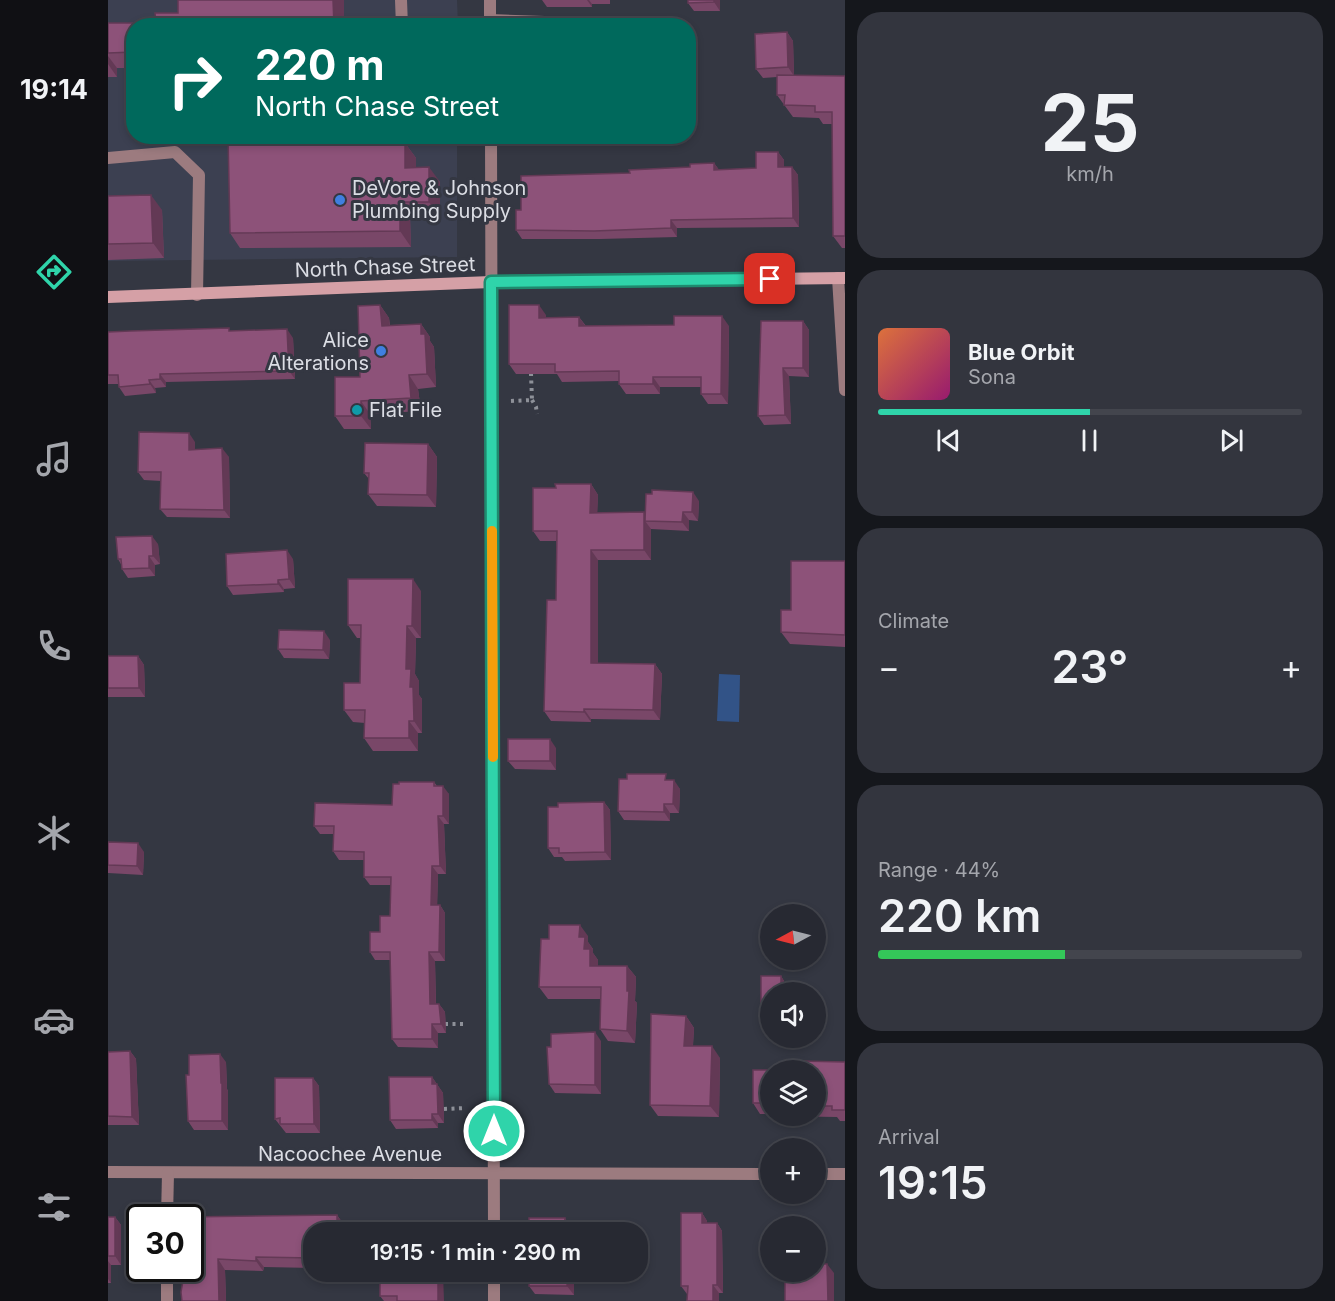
<!DOCTYPE html>
<html lang="en">
<head>
<meta charset="utf-8">
<style>
  body { margin:0; font-family:Inter,sans-serif; background:#33353e; color:#f1f3f6; height:100vh; display:flex; flex-direction:column; font-size:22px; white-space:nowrap }
  * { box-sizing:border-box; margin:0 }
  p { font-size:20px; color:#a4a6ac }
  .icon { flex:none; width:33px; height:33px; fill:none; stroke:currentColor; stroke-width:2; stroke-linecap:round; stroke-linejoin:round }
  .map { position:relative; flex:1; overflow:hidden }
  .drawer { display:flex; flex-direction:column; gap:12px; padding:12px; background:#15171c; width:490px }
  .drawer>* { flex:none }
  .banner { position:absolute; left:18px; top:18px; width:570px; height:126px; border-radius:24px; box-shadow:0 3px 9px #0003,0 0 0 2px #43454d; background:#00695c; color:#fff; overflow:hidden }
  .needle { width:39px; rotate:263deg }
  .fabs { position:absolute; left:652px; top:904px; display:grid; gap:12px }
  .fabs a { display:grid; place-items:center; width:66px; height:66px; border-radius:50%; background:#272932; box-shadow:0 3px 9px #0003,0 0 0 2px #43454d; font-size:30px }
  .speed { position:absolute; left:18px; top:1204px; display:flex; gap:12px; font-size:30px; font-weight:700; text-align:center }
  .speed>* { display:grid; place-content:center; width:78px; height:78px; border-radius:50%; background:#272932; box-shadow:0 3px 9px #0003,0 0 0 2px #43454d; line-height:1 }
  .speed .limit { border:3px solid #111; border-radius:9px; background:#fff; color:#111 }
  .pin { position:absolute; display:grid; place-items:center; width:51px; height:51px; color:#fff; margin:-26px; border-radius:12px; box-shadow:0 3px 9px #0006 }
  .me { position:absolute; width:66px; margin:-33px; rotate:0deg; stroke-linejoin:round; filter:drop-shadow(0 0 4px #0008) }
  .turn { display:flex; align-items:center; gap:21px; height:126px; padding:0 30px; font-size:27px }
  .turn .icon { width:78px; height:78px; stroke-width:2.5 }
  .turn b { display:block; font-size:42px; line-height:51px }
  .big { font-size:45px; font-weight:600; line-height:1.1 }
  .drawer .card { flex:1; display:flex; flex-direction:column; justify-content:center; gap:9px; min-width:0; padding:0 21px; border-radius:24px; background:#33353e }
  .drawer .dial { align-items:center; gap:0 }
  .dial b { font-size:78px; line-height:1 }
  .song { display:flex; align-items:center; gap:18px }
  .cover { width:72px; height:72px; border-radius:9px; background:linear-gradient(135deg,hsl(20 70% 55%),hsl(320 70% 35%)) }
  .played { height:6px; border-radius:3px; background:linear-gradient(90deg,#2fd4aa 50%,#43454d 50%) }
  .keys { display:flex; justify-content:space-around; direction:ltr }
  .heat { display:flex; justify-content:space-between; align-items:center; font-size:33px; direction:ltr }
  .charge { height:9px; border-radius:4px; background:linear-gradient(90deg,#34c759 44%,#43454d 0) }
  .trip { position:absolute; left:195px; top:1222px; width:345px; height:60px; border-radius:24px; background:#272932; box-shadow:0 3px 9px #0003,0 0 0 2px #43454d; font-weight:600; line-height:60px; text-align:center }
  main { display:flex; flex:1; min-height:0 }
  .menu { display:flex; flex-direction:column; width:108px; justify-content:space-around; align-items:center; background:#101014; color:#a4a6ac }
  .menu .icon { width:42px; height:42px }
  .menu .selected { color:#2fd4aa }
  .menu b { font-size:27px; color:#f1f3f6 }
  .map>svg:first-child { display:block }
</style>
</head>
<body>
<main>
<nav class="menu">
<b>19:14</b>
<svg class="icon selected" aria-label="directions" viewBox="0 0 24 24"><path d="M12 3l9 9-9 9-9-9zM9 14v-3h6M13 9l2 2-2 2"/></svg>
<svg class="icon" aria-label="music" viewBox="0 0 24 24"><path d="M9 18V5l10-2v13"/><circle cx="6" cy="18" r="3"/><circle cx="16" cy="16" r="3"/></svg>
<svg class="icon" aria-label="phone" viewBox="0 0 24 24"><path d="M5 4h4l2 5-3 2q2 4 5 5l2-3 5 2v4C11 20 4 13 5 4z"/></svg>
<svg class="icon" aria-label="climate" viewBox="0 0 24 24"><path d="M12 3v18M4 7l16 10M4 17L20 7"/></svg>
<svg class="icon" aria-label="car" viewBox="0 0 24 24"><path d="M5 17H2v-5l4-1 3-4h7l3 4 3 1v5h-3M9 17h6M6 11h13"/><circle cx="7" cy="17" r="2"/><circle cx="17" cy="17" r="2"/></svg>
<svg class="icon" aria-label="filters" viewBox="0 0 24 24"><path d="M4 7h16M4 17h16"/><circle cx="9" cy="7" r="2"/><circle cx="15" cy="17" r="2"/></svg>
</nav>
<div class="map">
<svg width="737" height="1301" viewBox="0 0 737 1301">
  <rect width="100%" height="100%" fill="#343742"/>
  <!-- built -->
  <path fill="#3c4051" d="M0,0H349L350,25L26,26V136L349,137V257L0,261Z"/>
  <!-- water -->
  <path fill="#325387" d="M611,674L632,675L631,722L609,721Z"/>
  <g fill="none" stroke-linecap="round" stroke-linejoin="round">
    <!-- path -->
    <g stroke="#8e9199" stroke-width="4" stroke-dasharray="3 4.5" stroke-linecap="butt">
      <path d="M424,400L428,407L429,414"/>
      <path d="M403,401L424,400L423,374"/>
      <path d="M337,1024H356"/>
      <path d="M336,1109L357,1108"/>
    </g>
    <!-- lane -->
    <g stroke="#9c7b7f" stroke-width="12">
      <path d="M293,0L294,26"/>
      <path d="M382,20L495,24"/>
      <path d="M0,158L67,152L91,175L89,295"/>
      <path d="M730,278L737,390"/>
    </g>
    <!-- street -->
    <g stroke="#9c7b7f" stroke-width="12">
      <path d="M382,0V26"/>
      <path d="M383,136L386,1233"/>
      <path d="M0,1172L663,1174"/>
      <path d="M708,1174H737"/>
      <path d="M59,1218L60,1173"/>
      <path d="M386,1272V1301"/>
      <path d="M59,1301V1269"/>
    </g>
    <!-- secondary -->
    <path stroke="#d5a0a6" stroke-width="12" d="M0,297L383,282L737,278"/>
  </g>
  <!-- wall -->
  <g fill="#794768">
    <path d="M236,0V26H26V68H9V77H0V23H48L70,13Z"/>
    <path d="M434,0H502V4H484V7H439Z"/>
    <path d="M580,0H612V11H586L580,3Z"/>
    <path d="M679,32L685,41L686,76H737V248H734L725,236L724,124H715L711,118L685,117L669,95V77L655,78L648,69Z"/>
    <path d="M120,136H237V144L297,143L308,158V168L332,182V217H302L303,247L132,248L122,233Z"/>
    <path d="M670,152L676,160V167H684L690,175L691,227L569,228V237L492,239H414L408,230L413,210L522,173L582,167L606,163L611,170L648,168Z"/>
    <path d="M0,196L54,210L56,258L0,260Z"/>
    <path d="M272,305L281,318L282,325L313,324L322,337V341L326,347L328,387L310,389L313,411L262,414L263,429H236L227,416L252,377Z"/>
    <path d="M438,315V318L471,317L478,326H621L620,404H600L593,394V387H552V394H518L511,384V381L454,382L449,374H408L401,364Z"/>
    <path d="M695,321L701,330V377L681,376L683,424L656,425L650,416Z"/>
    <path d="M123,331L185,338L187,379L58,382V387L47,388L48,393L17,396L11,387V384H0V332Z"/>
    <path d="M87,442V449L121,457L122,518L59,517L52,509L53,481L36,480L30,472Z"/>
    <path d="M320,444L329,457L328,507L269,506L260,494L261,479L256,473Z"/>
    <path d="M483,484L490,495L489,513L537,514L591,501L590,521L581,520V531L543,529V560H490V663L547,664L554,674L552,720L483,719V722L443,721L436,711L448,600V541H432L425,531L448,488Z"/>
    <path d="M50,544L52,564L47,565V576L20,578L14,569V566L10,559Z"/>
    <path d="M185,559L187,588L176,589V592L125,595L119,586Z"/>
    <path d="M737,561V647L682,644L673,632L683,610Z"/>
    <path d="M313,591V638H308L307,674L311,681V695L314,699V733H310V751H265L256,738L257,723L245,722L236,710L252,683L253,638H249L240,625Z"/>
    <path d="M222,640L221,659L176,658L170,649Z"/>
    <path d="M0,656H30L36,665L37,697H0Z"/>
    <path d="M448,748V770L407,769L400,761Z"/>
    <path d="M562,780L572,789L571,813H562V821L516,820L510,811Z"/>
    <path d="M326,782L329,786L341,794V824H336L338,874H330L329,905H332L337,913V961H327L328,1004H331L337,1012L338,1033H330V1048L290,1047L284,1039L282,960H267L262,952L272,932L282,916L283,885H262L256,877V860H231L225,851L226,834H212L206,826L284,805Z"/>
    <path d="M496,802L502,810L503,860L457,861L454,857H446L440,848L450,807Z"/>
    <path d="M0,842L36,852L35,875L0,873Z"/>
    <path d="M480,936V942L485,949V953L490,960V966H519L528,977L527,1001L529,1003L527,1043L500,1041L492,1029L493,999H440L431,987L441,939Z"/>
    <path d="M673,976L676,981V993H663V1007H657L653,1003Z"/>
    <path d="M578,1016L586,1028L585,1046L612,1058L611,1117L550,1116L542,1105Z"/>
    <path d="M493,1041V1094L447,1093L441,1084Z"/>
    <path d="M22,1051L28,1059L31,1125H0V1052Z"/>
    <path d="M691,1061L737,1062V1121H732L729,1117L666,1116H708V1071H663V1114H652L645,1103V1070H690Z"/>
    <path d="M118,1062L119,1089L120,1091V1130H86L80,1121L81,1075Z"/>
    <path d="M324,1077L335,1093L336,1123H330V1128L288,1129L282,1120Z"/>
    <path d="M205,1078L211,1086L212,1133H178L167,1119Z"/>
    <path d="M594,1213L599,1221V1223H609L614,1231L615,1293H611V1301H579V1294L573,1286Z"/>
    <path d="M229,1215L236,1225V1233H206V1268L156,1267L155,1271L117,1270L118,1301H74L77,1269Z"/>
    <path d="M0,1217H7L13,1225V1265H3V1283H0Z"/>
    <path d="M272,1272L336,1301H276L272,1296Z"/>
    <path d="M421,1272H466V1295L427,1294L421,1286Z"/>
  </g>
  <!-- shaded-wall -->
  <g fill="#633955">
    <path d="M225,0H236V26H226Z"/>
    <path d="M479,0H481L484,4V7Z"/>
    <path d="M606,0H612V11L606,2Z"/>
    <path d="M679,32L685,41L686,76L680,67Z"/>
    <path d="M0,56L9,68V77L0,64Z"/>
    <path d="M226,136H237V159L226,144Z"/>
    <path d="M297,143L308,158V183L297,168Z"/>
    <path d="M670,152L676,160V175L670,167Z"/>
    <path d="M606,163L612,171L606,170Z"/>
    <path d="M321,167L332,182V217L321,202Z"/>
    <path d="M684,167L690,175L691,227L685,218Z"/>
    <path d="M43,195L54,210L56,258L45,243Z"/>
    <path d="M292,202L302,217L303,247L292,231Z"/>
    <path d="M563,220L569,228V237L563,228Z"/>
    <path d="M272,305L281,318L283,339L274,326Z"/>
    <path d="M431,305L438,315V328L431,318Z"/>
    <path d="M614,316L621,326L620,404L613,394Z"/>
    <path d="M471,317L478,327L471,326Z"/>
    <path d="M695,321L701,330V377L695,368Z"/>
    <path d="M313,324L322,337V341L326,347L328,387L319,374L313,334Z"/>
    <path d="M179,329L185,338L187,379L181,371Z"/>
    <path d="M675,368L681,376L683,424L677,415Z"/>
    <path d="M52,374L58,382V387L52,379Z"/>
    <path d="M301,375L310,389L313,411L303,398Z"/>
    <path d="M545,377L552,387V394L545,384Z"/>
    <path d="M41,380L47,388L48,393L42,384Z"/>
    <path d="M253,401L262,414L263,429L253,416Z"/>
    <path d="M81,433L87,442V458L81,450Z"/>
    <path d="M320,444L329,457L328,507L319,495Z"/>
    <path d="M114,448L121,457L122,518L116,510Z"/>
    <path d="M483,484L490,495L489,523L482,513Z"/>
    <path d="M585,492L591,501L590,521L584,512Z"/>
    <path d="M536,512L542,521H537L543,529V560L536,550Z"/>
    <path d="M575,512L581,520V531L574,522Z"/>
    <path d="M44,536L50,544L52,564L45,556Z"/>
    <path d="M179,550L185,559L187,588L181,579Z"/>
    <path d="M483,550L490,560V673L483,663Z"/>
    <path d="M41,556L47,565V576L41,568Z"/>
    <path d="M305,579L313,591V638L304,626Z"/>
    <path d="M170,580L176,589V592L170,584Z"/>
    <path d="M299,626L308,638L307,674L311,681V695L314,699V733L306,721L302,687L298,669Z"/>
    <path d="M216,631L222,640L221,659L215,650Z"/>
    <path d="M30,656L36,665L37,697L31,688Z"/>
    <path d="M547,664L554,674L552,720L545,710Z"/>
    <path d="M476,709L483,719V722L476,712Z"/>
    <path d="M301,721L310,733V751L301,738Z"/>
    <path d="M442,739L448,748V770L442,761Z"/>
    <path d="M566,780L572,789L571,813L565,804Z"/>
    <path d="M335,786L341,794V824L335,816Z"/>
    <path d="M496,802L502,810L503,860L497,852Z"/>
    <path d="M556,804L562,813V821L556,812Z"/>
    <path d="M330,816L336,824L338,874L332,866Z"/>
    <path d="M30,843L36,852L35,875L29,866Z"/>
    <path d="M324,866L330,874L329,913L323,905Z"/>
    <path d="M332,905L337,913V961L331,952Z"/>
    <path d="M472,925L480,936V942L485,949V953L490,960V978L482,966L471,937Z"/>
    <path d="M321,952L327,961L328,1012L322,1004Z"/>
    <path d="M519,966L528,977L527,1001L529,1003L527,1043L519,1031Z"/>
    <path d="M673,976L676,981V993H673Z"/>
    <path d="M331,1004L337,1012L338,1033L333,1024Z"/>
    <path d="M578,1016L586,1028L584,1058L576,1046Z"/>
    <path d="M324,1024L330,1033V1048L324,1039Z"/>
    <path d="M487,1032L493,1041V1094L487,1085Z"/>
    <path d="M604,1046L612,1058L611,1117L602,1106Z"/>
    <path d="M22,1051L28,1059L31,1125L24,1117Z"/>
    <path d="M112,1054L118,1062L119,1089L120,1091V1130L114,1121Z"/>
    <path d="M324,1077L335,1093L336,1123L330,1114L324,1084Z"/>
    <path d="M205,1078L211,1086L212,1133L206,1124Z"/>
    <path d="M324,1114L330,1123V1128L324,1120Z"/>
    <path d="M594,1213L599,1221V1231L594,1223Z"/>
    <path d="M229,1215L236,1225V1233H229Z"/>
    <path d="M7,1217L13,1225V1265L7,1256Z"/>
    <path d="M457,1218L463,1227V1230L465,1233H460L456,1227Z"/>
    <path d="M609,1223L614,1231L615,1293L609,1285Z"/>
    <path d="M148,1257L156,1267L155,1271L148,1261Z"/>
    <path d="M110,1259L117,1270L118,1301H111Z"/>
    <path d="M0,1261L3,1265V1283L0,1279Z"/>
    <path d="M719,1264L726,1273V1301H720Z"/>
    <path d="M330,1272H335L336,1301H330Z"/>
    <path d="M460,1272H466V1295L459,1286Z"/>
    <path d="M605,1285L611,1293V1301H605Z"/>
  </g>
  <!-- building -->
  <g fill="#8d5279" stroke="#633955" stroke-width="1.5">
    <path d="M70,0H225L226,26H26V52L0,53V23H48L47,13H70Z"/>
    <path d="M580,0H606V2L580,3Z"/>
    <path d="M679,32L680,67L648,69L647,34Z"/>
    <path d="M669,75L737,76V236H725L724,112H707V106L676,105L677,95H669Z"/>
    <path d="M120,136H226V144L297,143V168L321,167V202H292V231L122,233Z"/>
    <path d="M648,152H670V167H684L685,218L563,220V228L486,231L408,230V210H413V176L522,173L521,170L582,167V164L606,163V170L648,168Z"/>
    <path d="M43,195L45,243L0,244V196Z"/>
    <path d="M272,305L274,326L313,324V334H317L319,374L301,375L303,398L253,401V416H227V377H252L250,306Z"/>
    <path d="M401,305H431V318L471,317V326L566,325V316H614L613,394H593V377H545V384H511V371L447,372V364H401Z"/>
    <path d="M653,321H695V368H675L677,415L650,416Z"/>
    <path d="M121,328V331L179,329L181,371L52,374V379L41,380L42,384L11,387L10,375H0V332L22,331Z"/>
    <path d="M31,432L81,433V450L114,448L116,510L52,509L53,472H30Z"/>
    <path d="M257,443L320,444L319,495L260,494L261,473H256Z"/>
    <path d="M447,484H483L482,513L536,512V550H483V663L547,664L545,710L476,709V712L436,711L439,600H448L449,531H425V488H448Z"/>
    <path d="M544,490L585,492L584,512H575L574,522L537,521L538,494H544Z"/>
    <path d="M44,536L45,556H41V568L14,569L13,559H10L8,537Z"/>
    <path d="M179,550L181,579L170,580V584L119,586L118,554Z"/>
    <path d="M683,561H737V635L673,632V610H683Z"/>
    <path d="M240,579H305L304,626H299L298,669H303L302,687H305L306,721H301V738H256L257,710H236V683H252L253,625H240Z"/>
    <path d="M171,630L216,631L215,650L170,649Z"/>
    <path d="M0,656H30L31,688H0Z"/>
    <rect x="400" y="739" width="42" height="22"/>
    <path d="M519,774H558L557,780H566L565,804H556V812L510,811L511,779H519Z"/>
    <path d="M291,782H326V786H335V816H330L332,866H324L323,905H332L331,952H321L322,1004H331L333,1024H324V1039H284L282,952H262V932H272V916H282L283,877H256V852L225,851L226,826H206L207,803L284,805L285,784H291Z"/>
    <path d="M496,802L497,852L451,853V848H440V807H450V803Z"/>
    <path d="M0,842L30,843L29,866L0,865Z"/>
    <path d="M441,925H472L471,937H477L476,949H482V966H519V991H521L519,1031L492,1029L493,987H431L433,939H441Z"/>
    <path d="M653,976H673V993H663V1003H653Z"/>
    <path d="M543,1014L578,1016L576,1046H604L602,1106L542,1105Z"/>
    <path d="M487,1032V1085L441,1084L439,1047H443V1034Z"/>
    <path d="M22,1051L24,1117L0,1116V1052Z"/>
    <path d="M112,1054L113,1083H114V1121H80L78,1075H81V1055Z"/>
    <path d="M691,1061L737,1062V1110H724V1106H708V1071H663V1106H659V1103H645V1070H690Z"/>
    <path d="M281,1077H324V1084H329L330,1114H324V1120H282Z"/>
    <path d="M167,1078H205L206,1124H172V1118L167,1119Z"/>
    <path d="M573,1213H594V1223H609V1285H605V1301H579L580,1286H573Z"/>
    <path d="M229,1215V1233H206V1258L148,1257V1261L110,1259L111,1301H74L73,1292L77,1269H82V1218H76V1217Z"/>
    <rect x="0" y="1217" width="7" height="39"/>
    <path d="M421,1218H457L456,1227H460V1233H421Z"/>
    <path d="M708,1264H719L720,1301H677V1272H708Z"/>
    <path d="M272,1272H330V1301H289V1296H272Z"/>
    <path d="M421,1272H460L459,1286H421Z"/>
  </g>
  <g fill="none" stroke-linecap="round" stroke-linejoin="round">
    <!-- route casing -->
    <g stroke="#1f8a6e" stroke-width="15">
      <path id="route" d="M386,1131L383,282L662,279"/>
    </g>
    <!-- route -->
    <use href="#route" stroke="#2fd4aa" stroke-width="10"/>
    <!-- slow -->
    <path stroke="#f59e0b" stroke-width="10" d="M384,531L385,757"/>
  </g>
  <!-- markers -->
  <g fill="#3f7fe0" stroke="#343742" stroke-width="2">
    <circle cx="232" cy="200" r="6"/>
    <circle cx="273" cy="351" r="6"/>
  </g>
  <circle fill="#0f9aa8" stroke="#343742" stroke-width="2" cx="249" cy="410" r="6"/>
  <g text-anchor="middle" stroke-width="6" stroke-linejoin="round" paint-order="stroke">
    <!-- poi labels -->
    <g font-size="20" fill="#dbdde4" stroke="#343742" text-anchor="start">
      <text x="244" y="195">DeVore &amp; Johnson<tspan x="244" dy="23">Plumbing Supply</tspan></text>
      <text x="261" y="347" text-anchor="end">Alice<tspan x="261" dy="23">Alterations</tspan></text>
      <text x="261" y="417">Flat File</text>
    </g>
    <!-- street labels -->
    <g font-size="20" fill="#dbdde4" stroke="#343742">
      <text transform="translate(277 267) rotate(-2)" y="7">North Chase Street</text>
      <text x="242" y="1161">Nacoochee Avenue</text>
    </g>
  </g>
</svg>
<div class="fabs">
<a><svg class="needle" viewBox="-14 -14 28 28"><path d="M0-13l5 13h-10z" fill="#e53935"/><path d="M0 13l5-13h-10z" fill="#a4a6ac"/></svg></a>
<a><svg class="icon" aria-label="sound" viewBox="0 0 24 24"><path d="M4 9h4l5-4v14l-5-4H4zM17 9q2 3 0 6"/></svg></a>
<a><svg class="icon" aria-label="layers" viewBox="0 0 24 24"><path d="M12 4l9 5-9 5-9-5zM3 14l9 5 9-5"/></svg></a>
<a>+</a>
<a>−</a>
</div>
<div class="speed"><div class="limit">30</div></div>
<div class="pin" style="left:662px;top:279px;background:#d93025"><svg class="icon" aria-label="arrive" viewBox="0 0 24 24"><path d="M6 21V4h12l-3 4 3 4H6"/></svg></div>
<svg class="me" style="left:386px;top:1131px" viewBox="-20 -20 40 40"><circle r="17" fill="#2fd4aa" stroke="#fff" stroke-width="3"/><path d="M0-11L8 9 0 5-8 9z" fill="#fff"/></svg>
<div class="trip">19:15 · 1 min · 290 m</div>
<div class="banner">
<div class="turn"><svg class="icon" aria-label="right" viewBox="0 0 24 24"><path d="M7 20v-9h11M14 6l5 5-5 5"/></svg><div><b>220 m</b>North Chase Street</div></div>
</div>
</div>
<section class="drawer">
<div class="card dial"><b>25</b><p>km/h</p></div>
<div class="card">
<div class="song"><i class="cover"></i><div><b>Blue Orbit</b><p>Sona</p></div></div>
<div class="played"></div>
<div class="keys"><svg class="icon" aria-label="previous" viewBox="0 0 24 24"><path d="M18 5L8 12l10 7zM5 5v14"/></svg><svg class="icon" aria-label="pause" viewBox="0 0 24 24"><path d="M8 5v14M16 5v14"/></svg><svg class="icon" aria-label="next" viewBox="0 0 24 24"><path d="M6 5l10 7-10 7zM19 5v14"/></svg></div>
</div>
<div class="card"><p>Climate</p>
<div class="heat"><a>−</a><b class="big">23°</b><a>+</a></div>
</div>
<div class="card"><p>Range · 44%</p><b class="big">220 km</b><div class="charge"></div></div>
<div class="card"><p>Arrival</p><b class="big">19:15</b></div>
</section>
</main>
</body>
</html>
